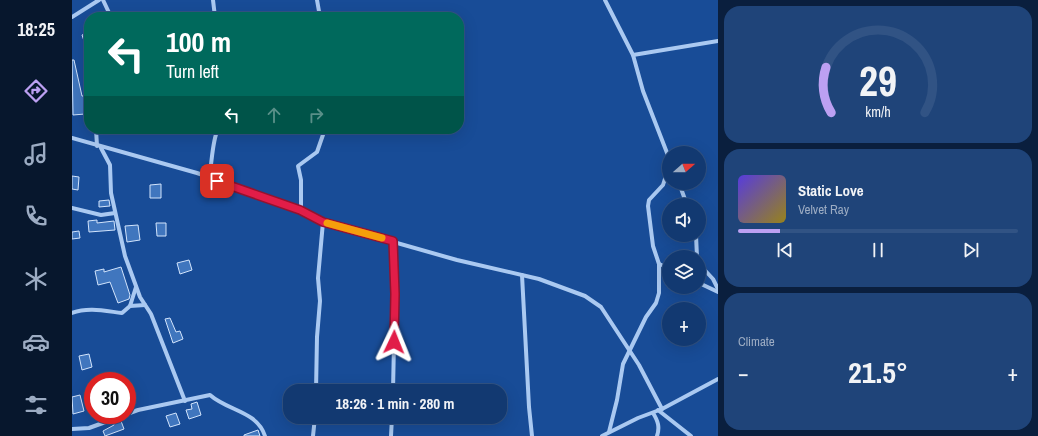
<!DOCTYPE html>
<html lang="en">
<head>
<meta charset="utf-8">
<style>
  body { margin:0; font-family:"Archivo Narrow",sans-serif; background:#1f4479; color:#f1f3f6; height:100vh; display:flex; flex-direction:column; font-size:15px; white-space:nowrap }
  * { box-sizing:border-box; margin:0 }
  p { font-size:13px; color:#9cacc3 }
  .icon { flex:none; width:22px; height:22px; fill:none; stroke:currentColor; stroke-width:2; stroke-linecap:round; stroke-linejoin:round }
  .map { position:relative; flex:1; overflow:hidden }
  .side { display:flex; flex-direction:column; gap:6px; padding:6px; background:#0a1f3e; width:320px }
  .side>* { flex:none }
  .banner { position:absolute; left:12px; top:12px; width:380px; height:122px; border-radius:16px; box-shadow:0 4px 16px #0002,0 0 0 1px #315384; background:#00695c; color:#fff; overflow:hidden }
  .needle { width:26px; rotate:69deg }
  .fabs { position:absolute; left:590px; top:146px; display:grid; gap:8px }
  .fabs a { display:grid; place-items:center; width:44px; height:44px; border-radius:50%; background:#123971; box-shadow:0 4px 16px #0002,0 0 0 1px #315384; font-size:20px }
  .speed { position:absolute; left:12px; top:372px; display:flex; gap:8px; font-size:20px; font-weight:700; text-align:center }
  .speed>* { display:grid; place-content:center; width:52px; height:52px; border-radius:50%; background:#123971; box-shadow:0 4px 16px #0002,0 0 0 1px #315384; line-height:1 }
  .speed .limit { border:6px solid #d22; background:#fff; color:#111 }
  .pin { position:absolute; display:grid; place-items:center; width:34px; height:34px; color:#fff; margin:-17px; border-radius:8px; box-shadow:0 2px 6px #0006 }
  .me { position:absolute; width:44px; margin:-22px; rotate:2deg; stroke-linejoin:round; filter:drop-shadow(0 0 3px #0008) }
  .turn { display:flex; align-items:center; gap:14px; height:84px; padding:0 16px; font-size:18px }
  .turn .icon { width:52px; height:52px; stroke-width:2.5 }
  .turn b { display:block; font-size:28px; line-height:34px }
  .lanes { display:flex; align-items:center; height:38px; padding:0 16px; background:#0003; justify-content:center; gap:20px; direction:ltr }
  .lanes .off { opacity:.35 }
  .big { font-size:30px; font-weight:700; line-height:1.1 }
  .side .tile { flex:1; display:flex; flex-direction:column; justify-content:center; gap:6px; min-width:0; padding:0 14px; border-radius:16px; background:#1f4479 }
  .side .dial { align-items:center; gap:0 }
  .dial svg { height:104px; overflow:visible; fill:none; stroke:#315384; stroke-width:7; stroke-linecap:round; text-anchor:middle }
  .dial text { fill:#f1f3f6; stroke:none }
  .song { display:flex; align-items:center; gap:12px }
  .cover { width:48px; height:48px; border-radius:6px; background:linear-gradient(135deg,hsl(250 70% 55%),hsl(50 70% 35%)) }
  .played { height:4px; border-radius:2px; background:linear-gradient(90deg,#bca0f2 15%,#315384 15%) }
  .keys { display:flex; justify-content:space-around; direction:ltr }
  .heat { display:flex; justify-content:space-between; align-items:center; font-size:22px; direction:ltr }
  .trip { position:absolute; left:211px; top:384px; width:224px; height:40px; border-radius:16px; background:#123971; box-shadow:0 4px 16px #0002,0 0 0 1px #315384; font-weight:700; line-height:40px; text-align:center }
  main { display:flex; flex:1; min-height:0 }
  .dock { display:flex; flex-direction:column; width:72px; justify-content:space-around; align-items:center; background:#07172d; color:#9cacc3 }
  .dock .icon { width:28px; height:28px }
  .dock .active { color:#bca0f2 }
  .dock b { font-size:18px; color:#f1f3f6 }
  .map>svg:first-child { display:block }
</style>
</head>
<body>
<main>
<nav class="dock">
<b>18:25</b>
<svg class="icon active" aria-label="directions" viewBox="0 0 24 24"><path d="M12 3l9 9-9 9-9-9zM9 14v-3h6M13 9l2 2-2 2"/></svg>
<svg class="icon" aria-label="music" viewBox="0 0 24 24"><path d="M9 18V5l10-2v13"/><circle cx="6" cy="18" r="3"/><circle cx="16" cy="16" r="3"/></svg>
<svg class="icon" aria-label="phone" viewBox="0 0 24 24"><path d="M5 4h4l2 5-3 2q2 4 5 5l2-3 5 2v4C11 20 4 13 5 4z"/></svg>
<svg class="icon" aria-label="climate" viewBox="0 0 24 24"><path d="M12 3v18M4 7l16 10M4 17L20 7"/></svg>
<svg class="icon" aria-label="car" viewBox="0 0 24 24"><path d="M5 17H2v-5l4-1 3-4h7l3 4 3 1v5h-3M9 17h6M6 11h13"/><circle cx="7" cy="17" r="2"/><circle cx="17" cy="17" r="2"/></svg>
<svg class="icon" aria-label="filters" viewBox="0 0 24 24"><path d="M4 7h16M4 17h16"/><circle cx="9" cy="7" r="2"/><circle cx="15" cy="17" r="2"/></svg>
</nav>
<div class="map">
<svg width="646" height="436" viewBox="0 0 646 436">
  <rect width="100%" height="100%" fill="#184c97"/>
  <!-- building -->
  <g fill="#4076be" stroke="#d2e4fc">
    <path d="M17,32V53H16L10,35Z"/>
    <path d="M0,60H2L10,96H15L13,114L1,115Z"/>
    <path d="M0,176L7,177L6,190L0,189Z"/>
    <path d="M89,184V198H78V185Z"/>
    <path d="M37,200L38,206L27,207V201Z"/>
    <path d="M25,220V223L42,221L43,230L17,232L16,221Z"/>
    <path d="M84,223H94V236H85Z"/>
    <path d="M66,225L68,240L55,242L53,226Z"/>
    <path d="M7,231L8,238L0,239V232Z"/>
    <path d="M117,260L120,270L108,274L105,263Z"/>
    <path d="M49,267L58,295L57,299L46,303L38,282L26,285L23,271L32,269V272Z"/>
    <path d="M98,318L104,332L108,331L111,339L101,343L93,319Z"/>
    <path d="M17,354L20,367L10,370L7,356Z"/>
    <path d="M8,395L12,411L1,414L0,397Z"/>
    <path d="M125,402L129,415L117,419L114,410L120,409L119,404Z"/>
    <path d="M104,413L108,424L98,427L94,416Z"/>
    <path d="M49,421L52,429L33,436L31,431L42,425V423Z"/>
    <path d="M186,430L188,436H172V435Z"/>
  </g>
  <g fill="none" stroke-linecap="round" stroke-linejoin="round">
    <!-- minor -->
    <g stroke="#aac9f1" stroke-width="4">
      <path d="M31,0L39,17"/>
      <path d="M141,0L143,17"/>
      <path d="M245,0L248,17"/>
      <path d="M533,0L561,55L571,91L597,158"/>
      <path d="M0,17L27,0"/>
      <path d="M561,55L646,41"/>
      <path d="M24,129L25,146"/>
      <path d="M0,138L125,173L229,210L251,222L385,260L467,279L513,296L529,307L567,365L590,409"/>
      <path d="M29,148L38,165L39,193L53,256L68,297L79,314L113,401"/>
      <path d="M137,178C140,164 140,141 146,129"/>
      <path d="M607,183L615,205"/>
      <path d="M0,208L29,215L43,213"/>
      <path d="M229,210V180L226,166L245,152L253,129"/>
      <path d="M624,235L625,257"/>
      <path d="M321,241L323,294L321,391"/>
      <path d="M587,264L597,268"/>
      <path d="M627,264L641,279L646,289"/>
      <path d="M450,275L457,407L460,436"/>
      <path d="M627,283L646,292"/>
      <path d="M58,306L73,305"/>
      <path d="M0,313C16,307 33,311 50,313L58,306L64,287"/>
      <path d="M244,391L245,337L248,301L246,278L251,222"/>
      <path d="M586,410L619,436"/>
      <path d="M581,413C586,421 588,427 585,436"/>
      <path d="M55,414L66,410L138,395C156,411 185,411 193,436"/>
      <path d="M0,429L17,428L53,415"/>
      <path d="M537,432L545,400L551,364L574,317L584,303L587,293V264L581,246L576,206L577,200L591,185L597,166"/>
      <path d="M241,436L243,417"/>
      <path d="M319,436L320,417"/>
      <path d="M530,436L566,418L590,409L646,379"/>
    </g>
  </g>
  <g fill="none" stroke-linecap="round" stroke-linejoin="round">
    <!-- route casing -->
    <g stroke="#92132f" stroke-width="10">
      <path id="route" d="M145,181L228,210L251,222L321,241L323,294L322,342"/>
    </g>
    <!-- route -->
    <use href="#route" stroke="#e11d48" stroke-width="7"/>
    <!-- slow -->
    <path stroke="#f59e0b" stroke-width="7" d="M255,223L310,238"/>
  </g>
</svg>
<div class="fabs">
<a><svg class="needle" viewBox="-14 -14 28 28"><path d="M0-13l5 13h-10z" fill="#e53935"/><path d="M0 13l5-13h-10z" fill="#9cacc3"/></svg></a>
<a><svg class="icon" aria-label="sound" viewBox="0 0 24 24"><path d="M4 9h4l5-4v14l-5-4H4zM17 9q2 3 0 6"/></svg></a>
<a><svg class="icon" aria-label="layers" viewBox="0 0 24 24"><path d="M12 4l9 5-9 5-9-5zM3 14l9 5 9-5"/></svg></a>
<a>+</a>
</div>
<div class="speed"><div class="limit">30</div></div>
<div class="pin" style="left:145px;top:181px;background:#d93025"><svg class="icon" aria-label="arrive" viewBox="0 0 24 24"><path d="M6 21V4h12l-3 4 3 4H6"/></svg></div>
<svg class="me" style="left:322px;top:342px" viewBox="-20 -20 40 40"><path d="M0-17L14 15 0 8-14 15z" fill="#e11d48" stroke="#fff" stroke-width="4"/></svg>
<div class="trip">18:26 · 1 min · 280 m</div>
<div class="banner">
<div class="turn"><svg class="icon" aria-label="left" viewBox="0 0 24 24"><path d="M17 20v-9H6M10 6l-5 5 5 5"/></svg><div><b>100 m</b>Turn left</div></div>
<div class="lanes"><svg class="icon" aria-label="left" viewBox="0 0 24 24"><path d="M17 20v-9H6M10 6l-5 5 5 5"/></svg><svg class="icon off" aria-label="ahead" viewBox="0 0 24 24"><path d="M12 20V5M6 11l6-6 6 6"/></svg><svg class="icon off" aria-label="right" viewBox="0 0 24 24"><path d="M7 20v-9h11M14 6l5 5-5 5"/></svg></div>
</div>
</div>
<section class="side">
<div class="tile dial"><svg viewBox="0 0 100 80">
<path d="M14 69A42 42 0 1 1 86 69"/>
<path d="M14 69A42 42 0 0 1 10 34" stroke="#bca0f2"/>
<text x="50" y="56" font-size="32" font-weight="700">29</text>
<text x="50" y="72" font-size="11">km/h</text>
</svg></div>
<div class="tile">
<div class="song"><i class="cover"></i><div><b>Static Love</b><p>Velvet Ray</p></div></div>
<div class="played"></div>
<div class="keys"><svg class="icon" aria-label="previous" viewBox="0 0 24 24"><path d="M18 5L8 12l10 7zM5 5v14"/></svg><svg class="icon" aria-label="pause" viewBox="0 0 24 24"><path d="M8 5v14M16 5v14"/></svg><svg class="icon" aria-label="next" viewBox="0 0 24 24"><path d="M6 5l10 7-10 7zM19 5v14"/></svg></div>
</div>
<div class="tile"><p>Climate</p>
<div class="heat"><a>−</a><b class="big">21.5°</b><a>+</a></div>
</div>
</section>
</main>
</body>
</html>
